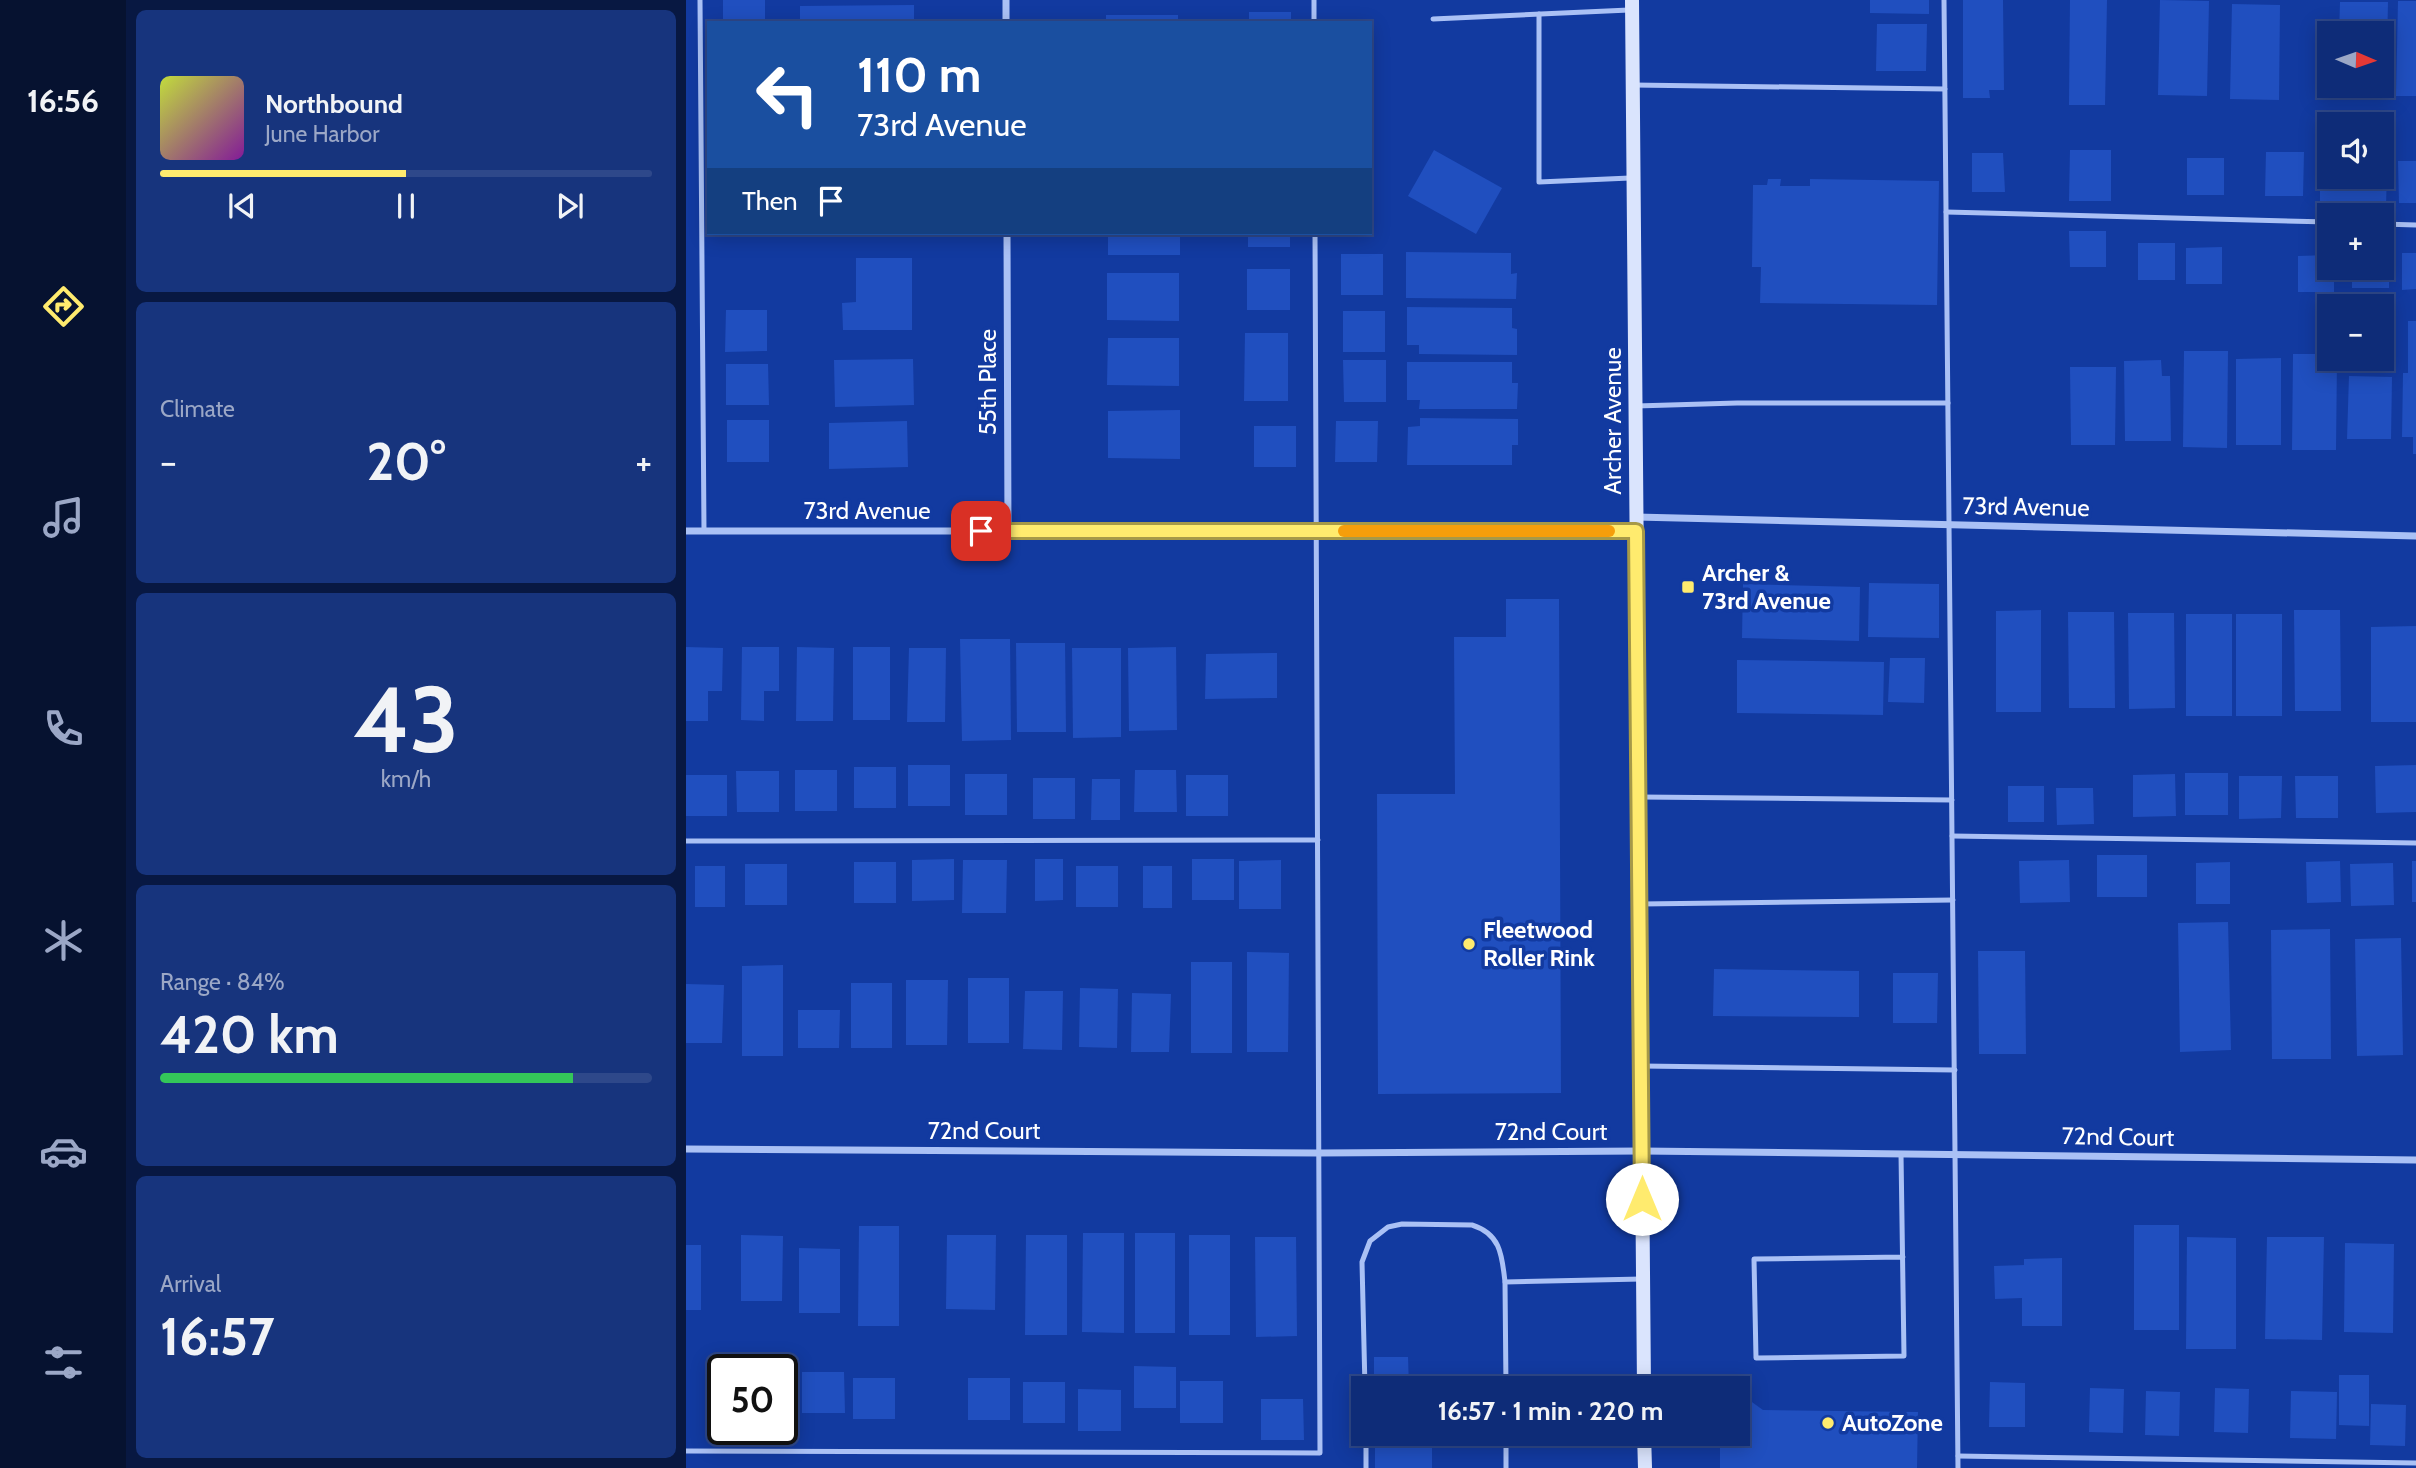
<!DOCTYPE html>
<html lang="en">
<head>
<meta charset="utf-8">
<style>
  body { margin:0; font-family:Cabin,sans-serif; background:#17347d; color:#f1f3f6; height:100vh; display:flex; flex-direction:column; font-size:26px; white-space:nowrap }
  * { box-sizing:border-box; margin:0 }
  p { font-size:23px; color:#9ba7c6 }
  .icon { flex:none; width:38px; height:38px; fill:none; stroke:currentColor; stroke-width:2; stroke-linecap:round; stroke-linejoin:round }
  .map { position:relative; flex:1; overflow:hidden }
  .panel { display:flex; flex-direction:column; gap:10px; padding:10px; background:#081842; width:560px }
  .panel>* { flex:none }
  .guide { position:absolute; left:21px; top:21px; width:665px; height:214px; border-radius:0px; box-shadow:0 4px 18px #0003,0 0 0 2px #2e488a; background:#1a4fa0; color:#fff; overflow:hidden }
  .needle { width:46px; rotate:92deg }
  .buttons { position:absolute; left:1631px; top:21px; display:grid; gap:14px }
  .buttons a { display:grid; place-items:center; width:77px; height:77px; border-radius:0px; background:#0e2c78; box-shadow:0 4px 18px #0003,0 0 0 2px #2e488a; font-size:35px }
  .speed { position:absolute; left:21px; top:1354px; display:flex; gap:14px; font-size:35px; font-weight:700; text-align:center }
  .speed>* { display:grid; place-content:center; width:91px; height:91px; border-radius:50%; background:#0e2c78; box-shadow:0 4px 18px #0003,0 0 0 2px #2e488a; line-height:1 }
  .speed .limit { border:4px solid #111; border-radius:10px; background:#fff; color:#111 }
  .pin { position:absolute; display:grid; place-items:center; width:60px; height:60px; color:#fff; margin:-30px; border-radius:14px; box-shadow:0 4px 10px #0006 }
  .me { position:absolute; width:77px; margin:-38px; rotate:0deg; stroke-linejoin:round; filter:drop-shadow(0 0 5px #0008) }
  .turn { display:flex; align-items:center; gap:24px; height:147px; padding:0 35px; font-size:32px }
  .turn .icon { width:91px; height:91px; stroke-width:2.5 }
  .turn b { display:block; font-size:49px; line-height:60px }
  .then { display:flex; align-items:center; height:66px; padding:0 35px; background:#0003; gap:14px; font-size:26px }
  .big { font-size:52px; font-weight:700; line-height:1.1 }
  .panel .card { flex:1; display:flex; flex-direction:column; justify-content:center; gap:10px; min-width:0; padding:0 24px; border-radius:10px; background:#17347d }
  .panel .dial { align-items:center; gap:0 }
  .dial b { font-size:91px; line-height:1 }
  .song { display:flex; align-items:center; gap:21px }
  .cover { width:84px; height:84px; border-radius:10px; background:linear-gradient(135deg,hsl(70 70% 55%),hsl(290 70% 35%)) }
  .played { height:7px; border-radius:4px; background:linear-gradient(90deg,#ffeb6e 50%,#2e488a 50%) }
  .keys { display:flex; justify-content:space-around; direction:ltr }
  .heat { display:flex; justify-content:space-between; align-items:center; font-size:38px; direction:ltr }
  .charge { height:10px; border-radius:5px; background:linear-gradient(90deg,#34c759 84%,#2e488a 0) }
  .trip { position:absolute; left:665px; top:1376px; width:399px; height:70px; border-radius:0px; background:#0e2c78; box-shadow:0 4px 18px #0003,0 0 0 2px #2e488a; font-weight:700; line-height:70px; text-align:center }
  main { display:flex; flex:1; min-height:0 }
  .tabs { display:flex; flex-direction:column; width:126px; justify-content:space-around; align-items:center; background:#061230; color:#9ba7c6 }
  .tabs .icon { width:49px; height:49px }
  .tabs .current { color:#ffeb6e }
  .tabs b { font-size:32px; color:#f1f3f6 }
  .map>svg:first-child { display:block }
</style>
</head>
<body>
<main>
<nav class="tabs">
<b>16:56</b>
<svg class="icon current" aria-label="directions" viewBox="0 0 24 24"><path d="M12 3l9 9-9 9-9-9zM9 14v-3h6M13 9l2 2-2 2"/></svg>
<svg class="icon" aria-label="music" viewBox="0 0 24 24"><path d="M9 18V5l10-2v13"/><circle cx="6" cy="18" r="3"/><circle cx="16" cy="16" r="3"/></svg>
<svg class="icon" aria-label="phone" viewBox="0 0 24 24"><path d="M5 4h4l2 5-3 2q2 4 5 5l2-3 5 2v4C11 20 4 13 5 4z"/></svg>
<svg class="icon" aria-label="climate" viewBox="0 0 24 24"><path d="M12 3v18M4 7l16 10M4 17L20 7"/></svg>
<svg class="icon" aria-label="car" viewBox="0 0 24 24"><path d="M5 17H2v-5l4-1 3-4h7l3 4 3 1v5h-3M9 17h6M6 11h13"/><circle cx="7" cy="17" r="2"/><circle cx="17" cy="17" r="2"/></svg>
<svg class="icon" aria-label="filters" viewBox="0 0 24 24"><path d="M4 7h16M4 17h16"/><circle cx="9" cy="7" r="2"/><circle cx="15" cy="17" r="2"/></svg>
</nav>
<section class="panel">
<div class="card">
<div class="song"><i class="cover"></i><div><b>Northbound</b><p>June Harbor</p></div></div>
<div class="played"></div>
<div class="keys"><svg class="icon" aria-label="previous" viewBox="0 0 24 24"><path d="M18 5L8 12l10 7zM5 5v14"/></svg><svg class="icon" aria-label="pause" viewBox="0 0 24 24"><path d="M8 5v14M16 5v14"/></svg><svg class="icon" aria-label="next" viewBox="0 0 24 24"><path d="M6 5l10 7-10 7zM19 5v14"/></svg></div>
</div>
<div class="card"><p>Climate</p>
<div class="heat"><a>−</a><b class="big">20°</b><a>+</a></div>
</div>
<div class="card dial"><b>43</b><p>km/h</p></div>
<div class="card"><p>Range · 84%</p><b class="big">420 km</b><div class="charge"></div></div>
<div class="card"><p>Arrival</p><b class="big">16:57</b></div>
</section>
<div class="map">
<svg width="1730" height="1468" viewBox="0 0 1730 1468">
  <rect width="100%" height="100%" fill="#123aa0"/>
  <!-- building -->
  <g fill="#204fbf">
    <rect x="37" y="0" width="42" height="21"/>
    <path d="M1184,0H1243V14L1184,13Z"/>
    <path d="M1277,0H1317L1318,90H1303L1304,98H1277Z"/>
    <path d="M1384,0H1421L1419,105H1383Z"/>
    <path d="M1474,0L1523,1L1521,96L1472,95Z"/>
    <path d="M1712,1H1730V96H1710Z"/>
    <path d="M1654,2H1702L1700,98L1652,97V86H1696V33H1653Z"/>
    <path d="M1546,4L1594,5L1593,100L1544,99Z"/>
    <path d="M228,5V23H114V6Z"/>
    <rect x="563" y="12" width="42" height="11"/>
    <rect x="420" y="15" width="72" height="8"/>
    <path d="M1191,24H1241L1240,71H1190Z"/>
    <path d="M748,150L816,188L790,234L722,196Z"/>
    <path d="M1384,150H1425V201H1383Z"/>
    <path d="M1580,152H1618L1617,196H1579Z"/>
    <path d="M1286,153H1317L1319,192H1286Z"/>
    <rect x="1501" y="158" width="37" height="37"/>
    <path d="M1712,161H1730V203H1713Z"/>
    <path d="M1634,170H1643V177H1696V170H1701L1700,207H1634Z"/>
    <path d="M1082,179H1095L1094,186H1124V179L1253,181L1251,305L1074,303L1075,267H1066L1067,185H1081Z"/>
    <path d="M1383,231H1420V267H1384Z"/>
    <rect x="422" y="233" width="72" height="22"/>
    <rect x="562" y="233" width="42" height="14"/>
    <rect x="1452" y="243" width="37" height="37"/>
    <path d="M1536,247V284H1500V248Z"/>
    <path d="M720,252L825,253V274L831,273L830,299L720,298Z"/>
    <path d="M1696,252H1703V288H1666V268H1696Z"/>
    <path d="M1716,253H1730V289L1716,290Z"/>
    <rect x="655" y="254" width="42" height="41"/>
    <path d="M1643,255V268H1648V292H1612V256Z"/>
    <path d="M170,258H226V330H157L156,303L170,302Z"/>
    <rect x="561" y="269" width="43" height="41"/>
    <path d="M421,273H493V321L421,320Z"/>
    <path d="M721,307L826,308V328L831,329V355L733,354V345H721Z"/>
    <path d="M40,310H81V351L39,352Z"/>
    <rect x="657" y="311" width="42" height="41"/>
    <path d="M1722,321H1730V454H1727V437H1716L1717,373H1722Z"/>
    <path d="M559,333H602V401H558Z"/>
    <path d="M422,338H493V386L421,385Z"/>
    <path d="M1498,351H1542L1541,448L1497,447Z"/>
    <path d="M1607,354H1643V359H1651L1650,450H1606Z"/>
    <path d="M1595,358V445H1550V359Z"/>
    <path d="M227,359L228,405L149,407L148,360Z"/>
    <path d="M657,360H700V402H658Z"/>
    <path d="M1475,360L1476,376H1484L1485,441H1439L1438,361Z"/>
    <path d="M721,362H826V383H832L831,409H733L734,400H721Z"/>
    <path d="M40,364H82L83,405H40Z"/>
    <path d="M1384,367H1430L1429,445H1385Z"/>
    <path d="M1663,376L1706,377L1705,439H1661Z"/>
    <path d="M494,410V459L422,458V411Z"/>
    <path d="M734,418L832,419V445H826V465H721L722,427L734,426Z"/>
    <rect x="41" y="420" width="42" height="42"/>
    <path d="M221,421L222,467L143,469V423Z"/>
    <path d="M650,421H692L691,462H649Z"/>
    <rect x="568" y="426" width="42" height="41"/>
    <path d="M1183,583L1253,584V638L1182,637Z"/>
    <path d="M1057,584L1174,587L1173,641L1056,638Z"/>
    <path d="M820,599H873L875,1093L692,1094L691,794H769L768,637H820Z"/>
    <path d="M1355,610V712H1310V611Z"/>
    <path d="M1608,610H1654L1655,711H1609Z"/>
    <path d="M1382,612H1428L1429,708H1383Z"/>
    <path d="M1442,613H1488L1489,708L1443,709Z"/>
    <rect x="1500" y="614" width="46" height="102"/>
    <rect x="1550" y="614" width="46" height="102"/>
    <path d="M1730,626V722H1685V627Z"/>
    <path d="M274,639H324L325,740L276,741Z"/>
    <path d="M330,643H379L380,732H331Z"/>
    <path d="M0,647L37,648L36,691H22V721H0Z"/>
    <path d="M56,647H93V691H78V721L55,720Z"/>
    <path d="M111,647L148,648L147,721H110Z"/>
    <rect x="167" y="647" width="37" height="73"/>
    <path d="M490,647L491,730L443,731L442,648Z"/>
    <path d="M223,648H260L259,722H221Z"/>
    <path d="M386,648H435V737L387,738Z"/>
    <path d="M591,653V698L519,699L520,654Z"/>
    <path d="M1204,658H1239L1238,703L1202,702Z"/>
    <path d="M1051,660L1198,662L1197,715L1051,713Z"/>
    <rect x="222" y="765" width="42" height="41"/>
    <path d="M1730,765V812L1690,813L1689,766Z"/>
    <rect x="168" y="767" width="42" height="41"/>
    <rect x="109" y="770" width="42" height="41"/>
    <path d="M449,770H490L491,812H448Z"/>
    <path d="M50,771H93V812H51Z"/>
    <rect x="1499" y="773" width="43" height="42"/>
    <rect x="279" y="774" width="42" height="41"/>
    <path d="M1489,774L1490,816L1447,817V775Z"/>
    <rect x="0" y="775" width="41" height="41"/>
    <rect x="500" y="775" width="42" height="41"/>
    <path d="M1553,776H1596L1595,818L1553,819Z"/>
    <path d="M1609,776H1652V818H1610Z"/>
    <rect x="347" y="778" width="42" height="41"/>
    <path d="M406,779H434V820H405Z"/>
    <rect x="1322" y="786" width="36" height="36"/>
    <path d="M1370,788H1407L1408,824L1371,825Z"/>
    <rect x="1411" y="855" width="50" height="42"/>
    <path d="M268,859V900L226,901V860Z"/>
    <path d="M349,859H377V900L349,901Z"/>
    <rect x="506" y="859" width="42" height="41"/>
    <path d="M277,860H321L320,913H276Z"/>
    <path d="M595,860V909H553V861Z"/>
    <path d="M1383,860L1384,902L1334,903L1333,861Z"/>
    <path d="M1654,861L1655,902L1621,903L1620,862Z"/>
    <rect x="1726" y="861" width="4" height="41"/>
    <rect x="168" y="862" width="42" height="41"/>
    <path d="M1544,862V904H1510V863Z"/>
    <path d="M1707,863L1708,905L1665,906L1664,864Z"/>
    <rect x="59" y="864" width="42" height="41"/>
    <rect x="9" y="866" width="30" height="41"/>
    <rect x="390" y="866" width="42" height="41"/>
    <rect x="457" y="866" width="29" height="42"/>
    <path d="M1542,922L1545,1050L1494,1052L1492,923Z"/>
    <path d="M1644,929L1645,1059H1586L1585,930Z"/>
    <path d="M1715,938L1717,1055L1671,1056L1669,939Z"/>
    <path d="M1292,951H1339L1340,1054H1293Z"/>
    <path d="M561,952L603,953L602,1052H561Z"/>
    <rect x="505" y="962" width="41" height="91"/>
    <path d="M97,965V1056H56V966Z"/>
    <path d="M1028,969L1173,971V1017L1027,1016Z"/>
    <path d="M1207,973H1252L1251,1023H1207Z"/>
    <rect x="282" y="978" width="41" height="65"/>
    <path d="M220,980H262L261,1045H220Z"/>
    <rect x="165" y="983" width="41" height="65"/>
    <path d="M0,984L38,985L36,1043H0Z"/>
    <path d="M394,988L432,989L431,1048L393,1047Z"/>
    <path d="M339,991H377L376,1050L337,1049Z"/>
    <path d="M446,993L485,994L483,1052H445Z"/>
    <path d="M112,1010H154L153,1048H112Z"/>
    <rect x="1448" y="1225" width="45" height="105"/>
    <path d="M173,1226H213V1326H172Z"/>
    <path d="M397,1233H438V1333L396,1332Z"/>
    <rect x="449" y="1233" width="40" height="100"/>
    <path d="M55,1235L97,1236L96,1301H55Z"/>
    <path d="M261,1235H310L309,1310L260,1309Z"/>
    <path d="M340,1235H381V1335H339Z"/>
    <rect x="503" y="1235" width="41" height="100"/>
    <path d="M569,1237H610L611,1336L570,1337Z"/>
    <path d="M1501,1237L1550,1238V1349H1500Z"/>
    <path d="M1581,1237H1638L1636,1340L1579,1339Z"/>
    <path d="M1659,1243L1708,1244L1707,1333L1658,1332Z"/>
    <rect x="0" y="1245" width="15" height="65"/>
    <path d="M113,1248L154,1249V1313H113Z"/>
    <path d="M1376,1258V1326H1336V1298L1309,1299L1308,1266L1338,1265V1259Z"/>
    <path d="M688,1357H722L723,1388H688Z"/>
    <path d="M448,1366L490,1367V1408H448Z"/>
    <path d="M116,1372H158L159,1413H116Z"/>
    <path d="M1653,1375H1683V1426L1653,1425Z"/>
    <rect x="167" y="1378" width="42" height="41"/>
    <rect x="282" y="1378" width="42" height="42"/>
    <rect x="494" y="1381" width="43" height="42"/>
    <rect x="337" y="1382" width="42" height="41"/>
    <path d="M1304,1382L1339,1383V1427H1303Z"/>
    <rect x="28" y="1387" width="9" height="41"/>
    <path d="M1404,1388L1438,1389L1437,1433L1403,1432Z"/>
    <path d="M1529,1388L1563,1389L1562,1433L1528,1432Z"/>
    <path d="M392,1389L435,1390V1431H392Z"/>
    <path d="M1460,1391L1494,1392L1493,1436L1459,1435Z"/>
    <path d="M1605,1391L1651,1392L1650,1439L1604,1438Z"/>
    <path d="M1052,1392L1077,1410L1232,1412L1231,1468H1034V1433H1052Z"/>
    <path d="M575,1399H617L618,1440H575Z"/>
    <path d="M1685,1404L1720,1405L1719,1446L1684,1445Z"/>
    <rect x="689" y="1433" width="57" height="35"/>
  </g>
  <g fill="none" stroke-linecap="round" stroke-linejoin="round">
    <!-- lane -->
    <g stroke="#aac1f5" stroke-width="5">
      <path d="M14,0L18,531"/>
      <path d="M628,0V23"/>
      <path d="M1258,0L1272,1468"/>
      <path d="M853,14V182L944,178"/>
      <path d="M747,19L943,10"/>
      <path d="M947,85L1259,89"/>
      <path d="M1260,212L1643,222"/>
      <path d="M1696,224L1730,225"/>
      <path d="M950,406L1051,403H1262"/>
      <path d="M954,797L1266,800"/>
      <path d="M1266,836L1730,843"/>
      <path d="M0,841L632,840"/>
      <path d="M955,904L1267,900"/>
      <path d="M955,1066L1269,1070"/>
      <path d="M1215,1154L1218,1356L1070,1358L1068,1259L1217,1257"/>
      <path d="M679,1388L676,1262L684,1241L702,1227L716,1224L786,1225C815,1234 816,1256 819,1282"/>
      <path d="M820,1388L819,1282L956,1279"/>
      <path d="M680,1433V1468"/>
      <path d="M820,1433V1468"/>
      <path d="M0,1451L634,1453L629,233"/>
      <path d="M1272,1456L1730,1463"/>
    </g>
    <!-- street -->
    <g stroke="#aac1f5" stroke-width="7">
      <path d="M320,0V23"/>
      <path d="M321,233L322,531"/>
      <path d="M950,517L1730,536"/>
      <path d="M0,531H950"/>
      <path d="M0,1149L633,1153L956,1151L1730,1160"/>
    </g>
    <!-- secondary -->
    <g stroke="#dae4fd" stroke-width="14">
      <path d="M946,0L958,1388"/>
      <path d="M958,1433L959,1468"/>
    </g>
  </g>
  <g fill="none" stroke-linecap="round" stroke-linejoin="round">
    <!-- route casing -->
    <g stroke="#a69948" stroke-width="18">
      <path id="route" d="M295,531H950L956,1199"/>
    </g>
    <!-- route -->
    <use href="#route" stroke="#ffeb6e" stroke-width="12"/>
    <!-- slow -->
    <path stroke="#f59e0b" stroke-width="12" d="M658,531H923"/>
  </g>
  <!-- markers -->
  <g fill="#ffeb6e" stroke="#123aa0" stroke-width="2.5">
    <rect x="995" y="580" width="14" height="14" rx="3.5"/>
    <circle cx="783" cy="944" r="7"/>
    <circle cx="1142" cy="1423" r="7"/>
  </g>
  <g text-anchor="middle" stroke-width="7" stroke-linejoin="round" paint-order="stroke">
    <!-- street labels -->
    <g font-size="24" fill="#fff" stroke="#123aa0">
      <text transform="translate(302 382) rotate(-90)" y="8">55th Place</text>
      <text transform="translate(927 421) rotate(-90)" y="8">Archer Avenue</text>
      <text transform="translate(1340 507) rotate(1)" y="8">73rd Avenue</text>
      <text x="181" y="519">73rd Avenue</text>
      <text x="298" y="1139">72nd Court</text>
      <text x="865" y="1140">72nd Court</text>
      <text transform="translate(1432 1137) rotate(1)" y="8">72nd Court</text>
    </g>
    <!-- poi labels -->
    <g font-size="24" font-weight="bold" fill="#fff" stroke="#123aa0" text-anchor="start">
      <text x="1016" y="581">Archer &amp;<tspan x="1016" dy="28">73rd Avenue</tspan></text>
      <text x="797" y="938">Fleetwood<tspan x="797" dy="28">Roller Rink</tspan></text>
      <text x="1156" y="1431">AutoZone</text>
    </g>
  </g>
</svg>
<div class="buttons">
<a><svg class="needle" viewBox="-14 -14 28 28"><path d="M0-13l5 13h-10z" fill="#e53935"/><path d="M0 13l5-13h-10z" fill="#9ba7c6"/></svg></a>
<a><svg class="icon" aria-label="sound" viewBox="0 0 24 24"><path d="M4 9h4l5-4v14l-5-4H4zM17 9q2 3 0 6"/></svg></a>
<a>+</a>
<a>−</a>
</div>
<div class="speed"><div class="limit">50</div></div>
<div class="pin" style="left:295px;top:531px;background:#d93025"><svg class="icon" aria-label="arrive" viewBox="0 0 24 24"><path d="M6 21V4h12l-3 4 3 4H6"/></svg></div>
<svg class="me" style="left:956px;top:1199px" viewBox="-20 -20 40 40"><circle r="19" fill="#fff"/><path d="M0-13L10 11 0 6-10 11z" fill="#ffeb6e"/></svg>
<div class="trip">16:57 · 1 min · 220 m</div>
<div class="guide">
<div class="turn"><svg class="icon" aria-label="left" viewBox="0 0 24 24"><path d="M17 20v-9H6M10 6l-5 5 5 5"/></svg><div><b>110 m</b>73rd Avenue</div></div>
<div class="then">Then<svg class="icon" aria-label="arrive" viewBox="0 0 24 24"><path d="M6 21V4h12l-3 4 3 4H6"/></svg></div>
</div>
</div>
</main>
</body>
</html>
